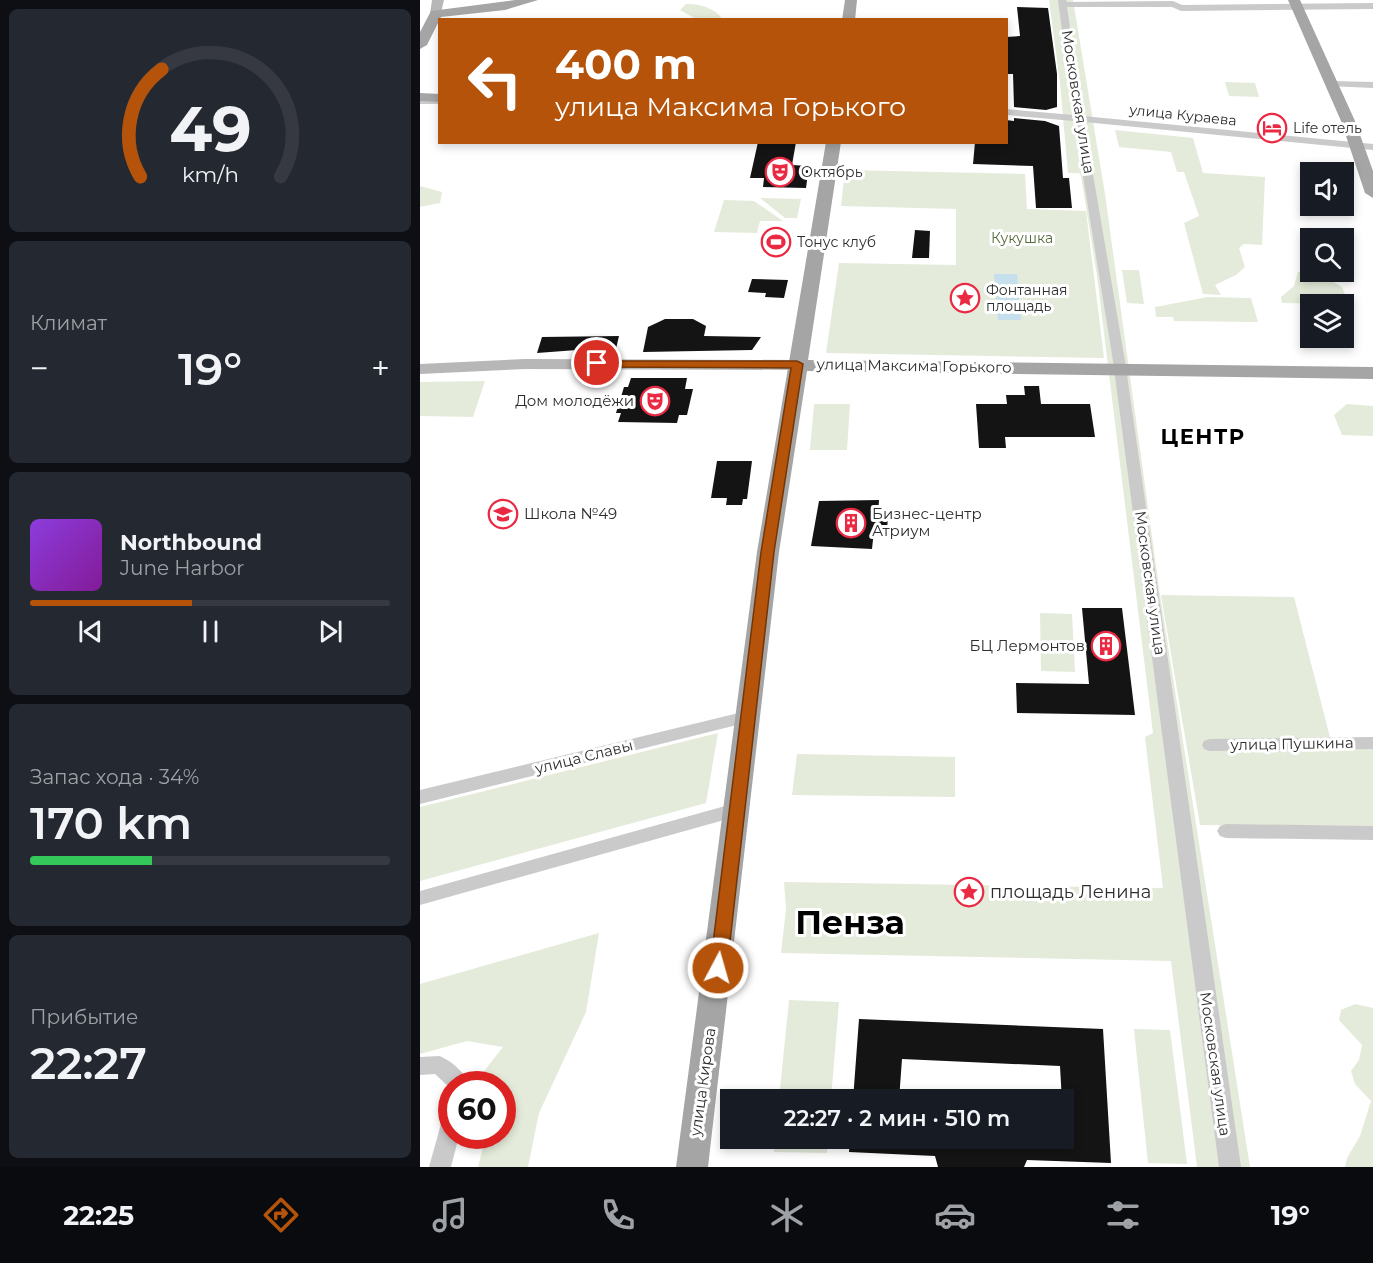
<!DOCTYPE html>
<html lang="ru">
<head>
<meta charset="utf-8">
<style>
  body { margin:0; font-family:Montserrat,sans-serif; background:#242831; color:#f1f3f6; height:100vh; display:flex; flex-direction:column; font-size:22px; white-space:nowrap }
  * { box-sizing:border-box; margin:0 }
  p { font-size:20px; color:#9ea1a6 }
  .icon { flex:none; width:33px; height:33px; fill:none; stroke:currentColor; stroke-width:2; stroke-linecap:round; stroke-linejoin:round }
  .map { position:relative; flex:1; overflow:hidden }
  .side { display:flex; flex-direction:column; gap:9px; padding:9px; background:#0d0f14; width:420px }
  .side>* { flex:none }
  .top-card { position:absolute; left:18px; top:18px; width:570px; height:126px; border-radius:0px; box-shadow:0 3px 9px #0003; background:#b45309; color:#fff; overflow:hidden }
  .buttons { position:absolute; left:880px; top:162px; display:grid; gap:12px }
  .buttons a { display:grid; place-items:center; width:54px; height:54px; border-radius:0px; background:#171b24; box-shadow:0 3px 9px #0003; font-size:30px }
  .speed { position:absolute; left:18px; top:1071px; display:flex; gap:12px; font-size:30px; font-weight:700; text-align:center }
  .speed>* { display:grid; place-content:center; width:78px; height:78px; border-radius:50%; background:#171b24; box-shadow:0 3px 9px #0003; line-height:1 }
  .speed .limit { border:9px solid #d22; background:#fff; color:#111 }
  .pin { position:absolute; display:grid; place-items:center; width:51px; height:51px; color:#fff; margin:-26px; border:3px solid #fff; border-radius:50%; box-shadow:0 2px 6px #0007 }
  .me { position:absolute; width:66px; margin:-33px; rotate:6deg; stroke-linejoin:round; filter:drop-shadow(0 0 4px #0008) }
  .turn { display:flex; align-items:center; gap:21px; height:126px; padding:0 18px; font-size:27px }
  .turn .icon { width:78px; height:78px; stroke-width:2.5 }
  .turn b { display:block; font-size:42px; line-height:51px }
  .big { font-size:45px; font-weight:600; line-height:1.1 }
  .side .widget { flex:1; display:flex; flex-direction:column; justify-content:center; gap:9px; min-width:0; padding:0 21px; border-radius:9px; background:#242831 }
  .side .dial { align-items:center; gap:0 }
  .dial svg { height:156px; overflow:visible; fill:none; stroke:#363941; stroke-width:7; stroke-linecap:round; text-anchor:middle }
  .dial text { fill:#f1f3f6; stroke:none }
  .song { display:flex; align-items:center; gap:18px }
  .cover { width:72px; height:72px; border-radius:9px; background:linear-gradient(135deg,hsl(270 70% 55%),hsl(290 70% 35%)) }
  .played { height:6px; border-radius:3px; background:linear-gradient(90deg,#b45309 45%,#363941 45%) }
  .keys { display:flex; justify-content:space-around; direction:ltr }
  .heat { display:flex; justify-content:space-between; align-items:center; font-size:33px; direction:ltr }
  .charge { height:9px; border-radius:4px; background:linear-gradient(90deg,#34c759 34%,#363941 0) }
  .trip { position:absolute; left:300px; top:1089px; width:354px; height:60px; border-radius:0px; background:#171b24; box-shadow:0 3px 9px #0003; font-weight:600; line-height:60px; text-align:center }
  .tab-bar { display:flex; height:96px; justify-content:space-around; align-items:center; background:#090b0e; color:#9ea1a6 }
  .tab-bar .icon { width:42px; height:42px }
  .tab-bar .active { color:#b45309 }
  .tab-bar b { font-size:27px; color:#f1f3f6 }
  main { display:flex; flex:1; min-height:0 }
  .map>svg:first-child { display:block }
</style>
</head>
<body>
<main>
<section class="side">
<div class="widget dial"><svg viewBox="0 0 100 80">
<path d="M14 69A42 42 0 1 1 86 69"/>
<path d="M14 69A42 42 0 0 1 25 14" stroke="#b45309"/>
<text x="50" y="56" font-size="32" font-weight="700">49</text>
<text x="50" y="72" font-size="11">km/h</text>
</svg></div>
<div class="widget"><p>Климат</p>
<div class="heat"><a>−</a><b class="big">19°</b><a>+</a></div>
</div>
<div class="widget">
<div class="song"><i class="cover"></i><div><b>Northbound</b><p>June Harbor</p></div></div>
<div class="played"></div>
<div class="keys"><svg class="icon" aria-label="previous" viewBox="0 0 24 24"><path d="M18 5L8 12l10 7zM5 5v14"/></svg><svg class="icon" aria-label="pause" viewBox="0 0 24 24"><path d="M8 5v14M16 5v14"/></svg><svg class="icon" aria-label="next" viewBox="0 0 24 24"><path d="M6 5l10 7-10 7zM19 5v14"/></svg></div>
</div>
<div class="widget"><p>Запас хода · 34%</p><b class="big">170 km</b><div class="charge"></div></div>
<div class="widget"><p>Прибытие</p><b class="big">22:27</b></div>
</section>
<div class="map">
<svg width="953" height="1167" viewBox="0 0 953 1167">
  <rect width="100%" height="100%" fill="#fff"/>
  <!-- green -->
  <g fill="#e4ebda">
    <path d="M629,0H653L685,194L740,595L830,1167H777L751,961L361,953L366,909L364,882L743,888L725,737L733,733L677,276L661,176L659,173H648L640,83Z"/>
    <path d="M266,4C278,3 296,8 302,19H276L260,10Z"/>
    <path d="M805,82L835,83L839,97L809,96Z"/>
    <path d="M695,130L773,138L783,173L845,177L842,245L824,244L819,248L825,267L816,275L795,285L801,295L783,294L764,223L779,216L764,172H757L751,152L699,147Z"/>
    <path d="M425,170L605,174L607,209L666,211L684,358L406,353L419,263L536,265V209L421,206Z"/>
    <path d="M0,186L22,192L20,203L0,207Z"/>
    <path d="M340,198L381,199L377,218H365Z"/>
    <path d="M304,200L334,201L363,221H340L337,233L294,232Z"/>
    <path d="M702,270H719L724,304L707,303Z"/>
    <path d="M878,272L907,274L910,280L922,287L930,307L924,310V304L862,303L861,297L874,286Z"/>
    <path d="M788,297L831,298L838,322L754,321L753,317H736L735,307Z"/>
    <path d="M65,381L53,417L0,416V382Z"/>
    <path d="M394,404H430L427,450H390Z"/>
    <path d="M927,404L953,406V436L922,435L914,415Z"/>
    <path d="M741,595L874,597L913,749H953V826L780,825Z"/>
    <path d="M620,613L652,614L655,672L621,671Z"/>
    <path d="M298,733L286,803L0,881V807Z"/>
    <path d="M377,754L535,757V797L372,795Z"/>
    <path d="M179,933L166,1012L119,1113L108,1167H58L66,1136H82V1084H54L83,1047L47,1041L0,1054V984Z"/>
    <path d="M369,1000L419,1002L411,1099H359Z"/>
    <path d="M935,1004L953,1008V1167H925L927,1158L940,1136L951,1101L935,1084L931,1071L939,1060L942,1045L919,1020L921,1010Z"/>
    <path d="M714,1029L750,1030L767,1164L728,1163Z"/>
    <path d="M355,1139H408L407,1153L354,1152Z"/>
  </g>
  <!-- water -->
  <path fill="#c5dfec" d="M574,274H597L601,320H578Z"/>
  <!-- building -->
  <g fill="#141414">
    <path d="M597,7L628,8L637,74V107L626,110L594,107L593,74H586V37L600,36Z"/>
    <path d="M594,118L625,121L639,126L643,178H649L652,208H616L613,166L553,164L555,142H586V120L594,121Z"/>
    <path d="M338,142H376L372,165L389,166L386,188L343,187L344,178H330Z"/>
    <path d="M495,230L510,231L509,258H492Z"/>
    <path d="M332,279L368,280L364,298L345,297L346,293L328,292Z"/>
    <path d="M245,319H273L286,326L284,336L341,337L332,350L223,352L228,327Z"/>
    <path d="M199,336L195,353L157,350L117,353L122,337Z"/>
    <path d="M211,378H267L265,389H273L267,415H259L257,423L198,422L201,413H196L204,387H208Z"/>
    <path d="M604,386H619L621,404H670L675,437H585L586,448H559L556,404H587L586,395H605Z"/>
    <path d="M297,461H332L327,499H323L322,505H306L307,498H291Z"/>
    <path d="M459,500L458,515H468L467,531L454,530L452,549L391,546L399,501Z"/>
    <path d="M662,608H702L715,715L597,713L596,683L669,684Z"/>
    <path d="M439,1019L683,1029L691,1163L607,1160L604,1167H518L515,1156L429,1152L430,1138H644L640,1066L482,1059L479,1100H433Z"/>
  </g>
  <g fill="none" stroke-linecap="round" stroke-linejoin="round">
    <!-- street -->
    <g fill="#cacaca" fill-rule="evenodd">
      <path d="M638,0H646L647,2L753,1L762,5L953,3V9L761,11L752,7H647L663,116L953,144V150L664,122L705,361L821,1167H799L693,361L654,121L586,115V109L653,115Z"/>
      <path d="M912,81L953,82V88L909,86V82Z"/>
      <rect x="0" y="98" width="20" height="6"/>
      <path d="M327,711L333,713L335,717L333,721L0,804V790Z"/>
      <path d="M953,737V749L790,751L784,749L782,745L784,741L790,739Z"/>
      <path d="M316,803L322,805L325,810L322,815L0,905V891Z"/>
      <path d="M806,824L953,826V840L806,838L800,836L797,831L800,826Z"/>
      <path d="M19,1056C31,1060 45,1073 49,1084H32V1090L15,1074L0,1075V1057Z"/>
      <path d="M32,1115V1136H39L31,1167H9L21,1124L25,1117Z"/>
    </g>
    <!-- secondary -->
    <g fill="#b7b7b7" fill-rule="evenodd">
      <path d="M12,0H24L20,17L10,14Z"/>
      <path d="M105,359L377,360L386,365L377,370L105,369L0,374V364Z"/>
    </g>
    <!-- primary -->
    <g fill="#a5a5a5" fill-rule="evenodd">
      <path d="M95,0H118L85,10L21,17L7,45L0,49V32L11,11Z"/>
      <path d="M425,0H437L435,20H422Z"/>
      <path d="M868,0H880L935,121L953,171V198L945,193L921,121Z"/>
      <path d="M0,93L20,94V102L0,101Z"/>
      <path d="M406,142H421L388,360L953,367V379L387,371L359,552L288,1167H256L337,552Z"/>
    </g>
  </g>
  <!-- route -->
  <path fill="#b45309" stroke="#753606" stroke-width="1.5" d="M173,361H377L383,364L354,552L307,968L305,973L298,976L292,973L290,968L341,552L371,368L177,367L173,366Z"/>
  <!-- icons -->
  <defs>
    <g id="hotel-ring" transform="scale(1.5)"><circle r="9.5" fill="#fff" stroke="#ea2a42" stroke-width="1.5"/><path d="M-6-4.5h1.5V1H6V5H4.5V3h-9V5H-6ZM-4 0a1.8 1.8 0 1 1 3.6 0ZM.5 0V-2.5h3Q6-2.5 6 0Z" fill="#ea2a42"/></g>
    <g id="theatre-ring" transform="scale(1.5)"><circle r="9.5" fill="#fff" stroke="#ea2a42" stroke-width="1.5"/><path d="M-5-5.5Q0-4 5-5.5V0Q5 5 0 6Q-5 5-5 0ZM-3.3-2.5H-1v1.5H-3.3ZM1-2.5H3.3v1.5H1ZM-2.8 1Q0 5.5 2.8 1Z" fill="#ea2a42"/></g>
    <g id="stadium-ring" transform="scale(1.5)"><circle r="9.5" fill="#fff" stroke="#ea2a42" stroke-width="1.5"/><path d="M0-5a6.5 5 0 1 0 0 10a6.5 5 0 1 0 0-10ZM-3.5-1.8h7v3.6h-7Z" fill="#ea2a42"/></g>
    <g id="sight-ring" transform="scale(1.5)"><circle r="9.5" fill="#fff" stroke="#ea2a42" stroke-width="1.5"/><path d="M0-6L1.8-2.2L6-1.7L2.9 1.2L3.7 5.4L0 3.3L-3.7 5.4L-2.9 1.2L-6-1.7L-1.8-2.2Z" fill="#ea2a42"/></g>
    <g id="school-ring" transform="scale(1.5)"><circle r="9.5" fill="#fff" stroke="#ea2a42" stroke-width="1.5"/><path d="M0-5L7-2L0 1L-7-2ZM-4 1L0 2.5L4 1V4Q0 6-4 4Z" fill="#ea2a42"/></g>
    <g id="building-ring" transform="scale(1.5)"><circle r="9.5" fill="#fff" stroke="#ea2a42" stroke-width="1.5"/><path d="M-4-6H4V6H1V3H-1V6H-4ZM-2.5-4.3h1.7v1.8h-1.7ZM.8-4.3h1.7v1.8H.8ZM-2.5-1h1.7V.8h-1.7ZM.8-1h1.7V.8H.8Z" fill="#ea2a42"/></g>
  </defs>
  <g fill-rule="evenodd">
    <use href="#hotel-ring" x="852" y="128"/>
    <use href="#theatre-ring" x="360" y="172"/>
    <use href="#stadium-ring" x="356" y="242"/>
    <use href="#sight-ring" x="545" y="298"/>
    <use href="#theatre-ring" x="235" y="401"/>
    <use href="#school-ring" x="83" y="514"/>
    <use href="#building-ring" x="431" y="523"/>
    <use href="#building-ring" x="686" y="646"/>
    <use href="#sight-ring" x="549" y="892"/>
  </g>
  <g text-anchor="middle" stroke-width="6" stroke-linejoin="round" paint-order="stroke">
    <!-- far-street labels -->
    <g font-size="14" fill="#2d2d2d" stroke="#fff">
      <text transform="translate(763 115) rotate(6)" y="5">улица Кураева</text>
    </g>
    <!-- far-poi labels -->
    <g font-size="14" fill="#2d2d2d" stroke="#fff" text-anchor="start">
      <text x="873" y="133">Life отель</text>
      <text x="381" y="177">Октябрь</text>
      <text x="377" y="247">Тонус клуб</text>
      <text x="566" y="295">Фонтанная<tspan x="566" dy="16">площадь</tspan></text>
    </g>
    <!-- far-park labels -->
    <g font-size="14" fill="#536a3a" stroke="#fff">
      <text x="602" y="243">Кукушка</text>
    </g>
    <!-- street labels -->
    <g font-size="15" fill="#2d2d2d" stroke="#fff">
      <text transform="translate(658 102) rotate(81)" y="5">Московская улица</text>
      <text transform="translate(494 366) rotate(1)" y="5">улица Максима Горького</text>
      <text transform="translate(730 583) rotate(82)" y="5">Московская улица</text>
      <text transform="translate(872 744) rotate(-1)" y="5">улица Пушкина</text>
      <text transform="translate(164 757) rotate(-14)" y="5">улица Славы</text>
      <text transform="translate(795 1064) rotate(82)" y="5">Московская улица</text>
      <text transform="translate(283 1082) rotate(-82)" y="5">улица Кирова</text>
    </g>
    <!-- poi labels -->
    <g font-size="15" fill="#2d2d2d" stroke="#fff" text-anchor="end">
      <text x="214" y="406">Дом молодёжи</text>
      <text x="104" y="519" text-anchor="start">Школа №49</text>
      <text x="452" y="519" text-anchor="start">Бизнес-центр<tspan x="452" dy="17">Атриум</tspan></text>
      <text x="665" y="651">БЦ Лермонтов</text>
    </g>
    <!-- near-poi labels -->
    <g font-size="18" fill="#2d2d2d" stroke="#fff" text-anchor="start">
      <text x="570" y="898">площадь Ленина</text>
    </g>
    <!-- district labels -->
    <g font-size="21" font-weight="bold" letter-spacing="1.5" fill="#000" stroke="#fff">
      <text x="783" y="444">ЦЕНТР</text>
    </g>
    <!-- near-town labels -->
    <g font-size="33" font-weight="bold" fill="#000" stroke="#fff">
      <text x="430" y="934">Пенза</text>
    </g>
  </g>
</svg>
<div class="buttons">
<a><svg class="icon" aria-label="sound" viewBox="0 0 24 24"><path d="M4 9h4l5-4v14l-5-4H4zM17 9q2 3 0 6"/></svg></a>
<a><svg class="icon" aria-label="search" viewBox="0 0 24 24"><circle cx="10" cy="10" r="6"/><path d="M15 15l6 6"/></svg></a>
<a><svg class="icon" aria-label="layers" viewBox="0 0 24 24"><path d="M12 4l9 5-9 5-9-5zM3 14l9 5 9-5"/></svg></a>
</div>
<div class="speed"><div class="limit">60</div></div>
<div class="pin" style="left:177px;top:363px;background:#d93025"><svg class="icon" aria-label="arrive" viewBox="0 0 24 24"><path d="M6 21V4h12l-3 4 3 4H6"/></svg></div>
<svg class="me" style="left:298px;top:968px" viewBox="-20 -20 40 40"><circle r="17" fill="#b45309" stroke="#fff" stroke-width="3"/><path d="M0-11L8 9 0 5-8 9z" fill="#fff"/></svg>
<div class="trip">22:27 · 2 мин · 510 m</div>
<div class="top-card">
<div class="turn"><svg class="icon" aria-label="left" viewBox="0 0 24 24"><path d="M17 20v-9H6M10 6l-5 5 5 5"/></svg><div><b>400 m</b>улица Максима Горького</div></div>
</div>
</div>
</main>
<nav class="tab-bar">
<b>22:25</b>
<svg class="icon active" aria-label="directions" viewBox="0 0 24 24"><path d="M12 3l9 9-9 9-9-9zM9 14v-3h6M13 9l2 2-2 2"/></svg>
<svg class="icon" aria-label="music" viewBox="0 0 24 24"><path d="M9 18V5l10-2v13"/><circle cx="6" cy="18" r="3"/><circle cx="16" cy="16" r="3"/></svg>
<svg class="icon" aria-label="phone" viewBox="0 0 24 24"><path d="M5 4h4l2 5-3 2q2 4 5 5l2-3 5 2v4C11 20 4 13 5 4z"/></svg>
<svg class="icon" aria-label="climate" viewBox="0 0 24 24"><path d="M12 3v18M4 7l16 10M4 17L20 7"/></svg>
<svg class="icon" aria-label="car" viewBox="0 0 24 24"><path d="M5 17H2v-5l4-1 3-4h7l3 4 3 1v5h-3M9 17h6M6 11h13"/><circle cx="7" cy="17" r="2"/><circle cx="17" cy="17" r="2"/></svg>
<svg class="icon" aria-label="filters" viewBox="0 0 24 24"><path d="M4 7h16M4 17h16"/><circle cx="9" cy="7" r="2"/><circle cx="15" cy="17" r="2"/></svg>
<b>19°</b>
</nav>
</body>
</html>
